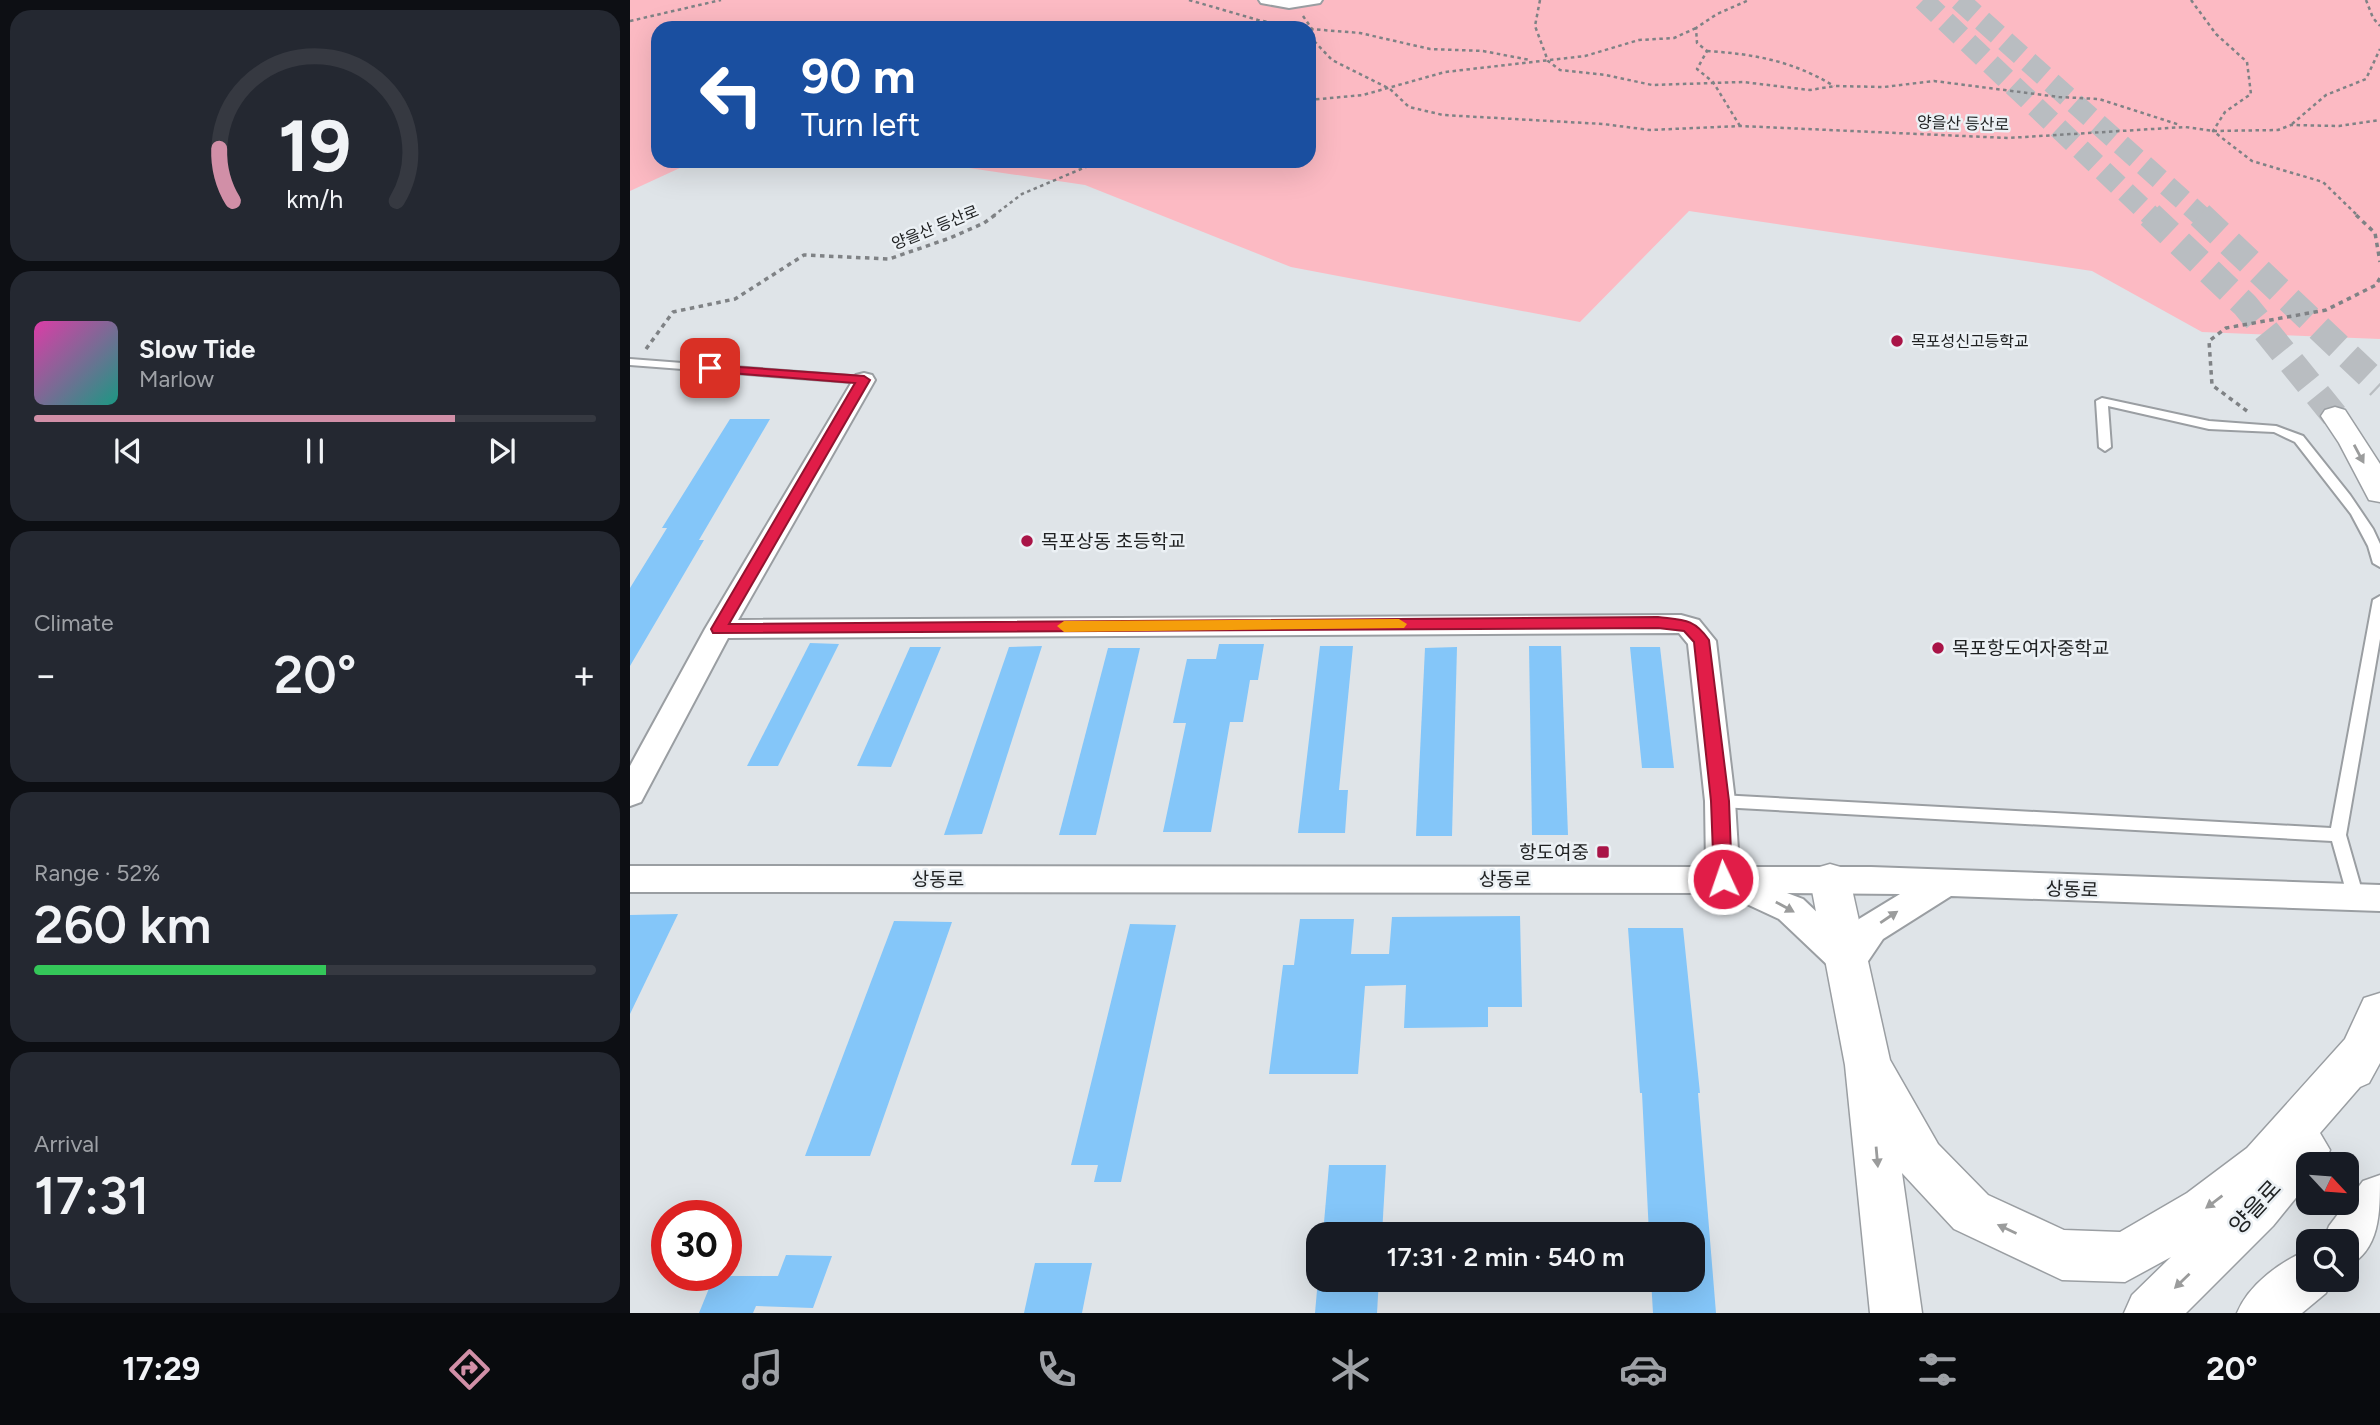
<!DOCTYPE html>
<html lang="en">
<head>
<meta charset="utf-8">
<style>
  body { margin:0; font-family:Figtree,"Noto Sans KR",sans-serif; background:#242831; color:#f1f3f6; height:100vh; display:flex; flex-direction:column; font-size:26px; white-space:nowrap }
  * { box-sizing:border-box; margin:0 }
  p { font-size:23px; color:#9ea1a6 }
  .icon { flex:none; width:38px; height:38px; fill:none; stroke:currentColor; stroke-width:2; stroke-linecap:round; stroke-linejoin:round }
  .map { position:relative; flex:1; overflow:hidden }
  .drawer { display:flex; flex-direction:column; gap:10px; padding:10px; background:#0d0f14; width:630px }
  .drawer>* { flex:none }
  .hud { position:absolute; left:21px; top:21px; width:665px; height:147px; border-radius:21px; box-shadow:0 7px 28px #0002; background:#1a4fa0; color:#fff; overflow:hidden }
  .needle { width:46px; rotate:116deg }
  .tools { position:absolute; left:1666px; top:1152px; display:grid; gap:14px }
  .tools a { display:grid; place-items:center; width:63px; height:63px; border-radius:14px; background:#171b24; box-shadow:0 7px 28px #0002; font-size:35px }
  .speed { position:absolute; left:21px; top:1200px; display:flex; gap:14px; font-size:35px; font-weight:700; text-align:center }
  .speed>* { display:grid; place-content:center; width:91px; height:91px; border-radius:50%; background:#171b24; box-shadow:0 7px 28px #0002; line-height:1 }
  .speed .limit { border:10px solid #d22; background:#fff; color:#111 }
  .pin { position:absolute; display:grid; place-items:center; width:60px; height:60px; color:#fff; margin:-30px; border-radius:14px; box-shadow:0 4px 10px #0006 }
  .me { position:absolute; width:77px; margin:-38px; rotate:357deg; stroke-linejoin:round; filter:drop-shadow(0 0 5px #0008) }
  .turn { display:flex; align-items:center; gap:24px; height:147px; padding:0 35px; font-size:32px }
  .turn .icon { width:91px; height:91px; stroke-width:2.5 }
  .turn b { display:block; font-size:49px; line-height:60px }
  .big { font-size:52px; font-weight:600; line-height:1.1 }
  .drawer .tile { flex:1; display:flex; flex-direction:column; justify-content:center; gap:10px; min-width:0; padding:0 24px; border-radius:21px; background:#242831 }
  .drawer .dial { align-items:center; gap:0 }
  .dial svg { height:182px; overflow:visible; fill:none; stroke:#363941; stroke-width:7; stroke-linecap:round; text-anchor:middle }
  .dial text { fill:#f1f3f6; stroke:none }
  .song { display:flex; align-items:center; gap:21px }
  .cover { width:84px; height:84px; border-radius:10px; background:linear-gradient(135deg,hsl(320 70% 55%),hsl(170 70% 35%)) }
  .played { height:7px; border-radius:4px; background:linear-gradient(90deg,#d18fa7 75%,#363941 75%) }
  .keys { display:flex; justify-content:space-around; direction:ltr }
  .heat { display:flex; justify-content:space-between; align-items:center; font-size:38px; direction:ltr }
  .charge { height:10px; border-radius:5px; background:linear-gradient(90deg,#34c759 52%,#363941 0) }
  .trip { position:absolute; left:676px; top:1222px; width:399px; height:70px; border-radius:21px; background:#171b24; box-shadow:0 7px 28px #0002; font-weight:600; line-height:70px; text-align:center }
  .tabs { display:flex; height:112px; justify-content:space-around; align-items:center; background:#090b0e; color:#9ea1a6 }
  .tabs .icon { width:49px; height:49px }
  .tabs .on { color:#d18fa7 }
  .tabs b { font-size:32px; color:#f1f3f6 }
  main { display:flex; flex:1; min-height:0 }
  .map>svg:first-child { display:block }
</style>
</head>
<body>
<main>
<section class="drawer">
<div class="tile dial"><svg viewBox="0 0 100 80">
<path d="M14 69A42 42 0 1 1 86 69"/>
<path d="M14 69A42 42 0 0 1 8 46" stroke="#d18fa7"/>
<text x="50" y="56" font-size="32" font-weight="700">19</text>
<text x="50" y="72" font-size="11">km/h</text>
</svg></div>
<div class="tile">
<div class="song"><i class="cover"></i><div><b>Slow Tide</b><p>Marlow</p></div></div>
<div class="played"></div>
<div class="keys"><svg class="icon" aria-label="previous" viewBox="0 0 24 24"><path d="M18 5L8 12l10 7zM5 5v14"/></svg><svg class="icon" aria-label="pause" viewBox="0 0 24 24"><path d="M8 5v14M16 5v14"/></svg><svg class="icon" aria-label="next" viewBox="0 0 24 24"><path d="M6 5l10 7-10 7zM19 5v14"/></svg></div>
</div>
<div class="tile"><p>Climate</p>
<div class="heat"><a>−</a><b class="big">20°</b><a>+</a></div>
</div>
<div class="tile"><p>Range · 52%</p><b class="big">260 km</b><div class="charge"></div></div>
<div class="tile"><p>Arrival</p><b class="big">17:31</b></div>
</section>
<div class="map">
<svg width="1750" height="1313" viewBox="0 0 1750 1313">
  <rect width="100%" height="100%" fill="#dfe4e8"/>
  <!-- green -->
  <path fill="#fcbac3" d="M0,0H1750V339L1572,332L1462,271L1059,211L950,322L661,267L455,185L292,161H679V28H28V161H65L0,191Z"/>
  <!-- building -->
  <g fill="#84c6f9">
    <path d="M100,419H140L69,540H74L0,666V588L37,528H32Z"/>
    <path d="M180,643L209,644L148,766H117Z"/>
    <path d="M589,644H634L628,680H620L613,722H600L581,832H533L556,723H543L557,659H586Z"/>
    <path d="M412,646L352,834L314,835L379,647Z"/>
    <path d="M690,646H723L709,790H718L715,833H668Z"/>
    <path d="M899,646H931L938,835H902Z"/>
    <path d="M280,647H311L261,767L227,766Z"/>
    <path d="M827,647L822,836H786L795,648Z"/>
    <path d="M1000,647H1030L1044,768H1012Z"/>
    <path d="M478,648H510L466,835H429Z"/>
    <path d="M48,914L0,1014V915Z"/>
    <path d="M890,916L892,1007H858V1027L774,1028L776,985L735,986L728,1074H639L653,965H664L670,919H724L721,954H759L762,917Z"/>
    <path d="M264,921L322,922L240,1156H175Z"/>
    <path d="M500,924L546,925L491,1182H464L468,1165H441Z"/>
    <path d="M998,928H1053L1070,1093H1068L1086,1313H1023L1021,1279H1062V1234H1019L1012,1093H1010Z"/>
    <path d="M699,1165H756L752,1234H693Z"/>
    <path d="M156,1255L202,1256L183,1308L126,1306L123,1313H69L84,1276H148Z"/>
    <path d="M405,1263H462L452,1313H394Z"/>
    <path d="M688,1279H749L747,1313H685Z"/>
  </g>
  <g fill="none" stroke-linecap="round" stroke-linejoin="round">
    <!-- tertiary-tunnel-far1 -->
    <g stroke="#b9bdc1" stroke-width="21" stroke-dasharray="21 10" stroke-linecap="butt">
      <path d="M1293,0L1521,216"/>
      <path d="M1329,0L1571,216"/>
    </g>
    <!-- tertiary-tunnel -->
    <g stroke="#b9bdc1" stroke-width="27" stroke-dasharray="27 14" stroke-linecap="butt">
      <path d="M1520,215L1615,305L1705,416"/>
      <path d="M1570,215L1750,386"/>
    </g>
    <!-- service casing -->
    <g stroke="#9a9ea2" stroke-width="4">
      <g id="service">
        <path d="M0,359L234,377L240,380L234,383L0,365Z"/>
        <path d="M1472,398L1579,421L1646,426L1673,436L1720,495L1743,529L1750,544V567L1743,563L1738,546L1721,514L1665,442L1644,432L1579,429L1478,406L1481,447L1475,451L1469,447L1466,401Z"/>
        <path d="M1750,596V639L1716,835L1734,898L1732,903L1726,905L1720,903L1718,898L1702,841L1090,807L1085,805L1082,801L1085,797L1090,795L1701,828L1743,600Z"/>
      </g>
    </g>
    <!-- minor casing -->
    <g stroke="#9a9ea2" stroke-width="4">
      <g id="minor">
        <path d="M629,0H692L690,3L659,8L631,3Z"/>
        <path d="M234,373L242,375L245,380L108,620L1051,615L1069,620L1086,641L1105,801L1109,867H1241L1750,885V911L1321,896L1253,939L1230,973L1218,977L1206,973L1149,919L1093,893L0,892V866L1076,867L1075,801L1058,644L1049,633L98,638L11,802L0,806V766L75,629L223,380L226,375ZM1157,893L1270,894L1229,919L1215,939L1173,899Z"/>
      </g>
    </g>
    <!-- tertiary casing -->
    <g stroke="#9a9ea2" stroke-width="3">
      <g id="tertiary">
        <path d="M1705,407L1715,410L1750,464V502L1739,500L1709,443L1691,416L1695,410Z"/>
        <path d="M1200,864L1214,868L1220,880L1260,1060L1308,1144L1358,1195L1434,1230L1490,1232L1557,1193L1617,1148L1715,1039L1734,998L1750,993V1063L1739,1083L1730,1087L1690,1133L1700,1150L1694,1164H1678V1183L1643,1226L1556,1313H1494L1502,1295L1541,1257L1495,1282L1432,1280L1324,1229L1272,1173L1292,1313H1240L1215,1065L1180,880L1186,868Z"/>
        <path d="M1750,1175C1750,1215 1750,1249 1717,1267V1241H1693L1699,1226L1733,1181Z"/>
        <path d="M1678,1250V1279H1701L1696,1293L1672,1313H1607C1619,1284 1650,1262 1678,1250Z"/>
      </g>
    </g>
    <!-- path-far1 -->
    <g stroke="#7f8285" stroke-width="2.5" stroke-dasharray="3.5 3.5" stroke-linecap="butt">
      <path d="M559,0L628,20L670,28"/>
      <path d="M910,0L905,26L918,61L930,70L976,75L1022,85L1113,82L1180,90L1205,86L1254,87L1304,81L1429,97L1469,99L1550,125"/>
      <path d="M1561,0L1586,34L1617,62L1621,94L1595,112L1583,131L1622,161L1693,182L1728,216"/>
      <path d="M1736,0L1743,18L1750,26"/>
      <path d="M673,16L682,29L685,42L702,60L760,89L779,107L813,115L973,124L1020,130L1110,126L1378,138L1555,127L1583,131L1648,130L1661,125L1709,126L1750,120"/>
      <path d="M0,21L91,0"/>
      <path d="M680,29L730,33L800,49L853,51L900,60"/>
      <path d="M1077,51C1124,54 1163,61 1204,86"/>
      <path d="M679,100L733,95L815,72L955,56L1009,40L1044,38L1066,28"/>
      <path d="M1662,124L1696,95L1736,79L1750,49"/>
      <path d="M1110,126L1083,82L1067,69L1077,51L1067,43L1066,28L1087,14L1119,0"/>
      <path d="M363,216L392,194L470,161"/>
    </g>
    <!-- path -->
    <g stroke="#7f8285" stroke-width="3.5" stroke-dasharray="4.5 4.5" stroke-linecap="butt">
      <path d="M1726,215L1745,233L1750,262"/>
      <path d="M16,349L43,312L105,299L174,255L259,259L320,238L354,223L365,215"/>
      <path d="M1617,411L1582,385L1579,341L1596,328L1696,310L1746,285L1750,278"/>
    </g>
    <!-- service -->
    <use href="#service" fill="#fff" fill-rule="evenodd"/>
    <!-- minor -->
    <use href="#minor" fill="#fff" fill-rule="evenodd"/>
    <!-- tertiary -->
    <use href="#tertiary" fill="#fff" fill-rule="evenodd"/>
  </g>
  <!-- one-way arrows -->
  <defs><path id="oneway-solid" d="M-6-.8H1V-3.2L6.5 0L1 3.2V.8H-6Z" transform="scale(1.75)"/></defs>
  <g fill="#9b9c9c">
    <use href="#oneway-solid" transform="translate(1729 454) rotate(62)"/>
    <use href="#oneway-solid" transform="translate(1155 907) rotate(29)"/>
    <use href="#oneway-solid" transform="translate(1259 917) rotate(-34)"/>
    <use href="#oneway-solid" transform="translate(1247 1157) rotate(85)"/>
    <use href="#oneway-solid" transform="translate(1584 1202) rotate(143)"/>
    <use href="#oneway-solid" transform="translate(1377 1229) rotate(-155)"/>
    <use href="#oneway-solid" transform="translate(1552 1281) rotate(136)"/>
  </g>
  <!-- route -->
  <path fill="#e11d48" stroke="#92132f" stroke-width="2" d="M80,365L234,376L240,380L99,624L1028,617C1053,620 1064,618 1079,640L1099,801L1102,879L1100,885L1093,887L1087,885L1084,879L1081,801L1064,642L1054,631L1028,628L83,633L81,629L225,383L76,371L74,368Z"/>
  <!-- slow -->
  <path fill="#f59e0b" d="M769,619L777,624L774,628L434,632L427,626L434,621Z"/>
  <!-- markers -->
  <g fill="#a91447" stroke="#ecf1f5" stroke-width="2.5">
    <circle cx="1267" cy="341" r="7"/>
    <circle cx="397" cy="541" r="7"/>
    <circle cx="1308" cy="648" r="7"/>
    <rect x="966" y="845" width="14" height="14" rx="3.5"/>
  </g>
  <g text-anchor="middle" stroke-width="5" stroke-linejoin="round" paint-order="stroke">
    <!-- far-street labels -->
    <g font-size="16" fill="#202223" stroke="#ecf1f5">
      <text transform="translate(1333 123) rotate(2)" y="6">양을산 등산로</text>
      <text transform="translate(305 227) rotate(-22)" y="6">양을산 등산로</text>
    </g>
    <!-- far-poi labels -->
    <g font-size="16" fill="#202223" stroke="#ecf1f5" text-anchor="start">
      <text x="1281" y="347">목포성신고등학교</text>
    </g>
    <!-- poi labels -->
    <g font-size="19" fill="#202223" stroke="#ecf1f5" text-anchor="start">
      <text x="411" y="548">목포상동 초등학교</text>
      <text x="1322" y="655">목포항도여자중학교</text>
      <text x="959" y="859" text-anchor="end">항도여중</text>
    </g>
    <!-- street labels -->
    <g font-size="19" fill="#202223" stroke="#ecf1f5">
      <text x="308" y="886">상동로</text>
      <text x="875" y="886">상동로</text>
      <text transform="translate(1442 889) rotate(2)" y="7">상동로</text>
    </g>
    <!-- near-street labels -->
    <g font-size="23" fill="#202223" stroke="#ecf1f5">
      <text transform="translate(1625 1207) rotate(-47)" y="8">양을로</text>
    </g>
  </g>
</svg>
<div class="tools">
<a><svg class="needle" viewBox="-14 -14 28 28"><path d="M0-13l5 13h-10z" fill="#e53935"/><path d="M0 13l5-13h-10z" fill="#9ea1a6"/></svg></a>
<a><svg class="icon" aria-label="search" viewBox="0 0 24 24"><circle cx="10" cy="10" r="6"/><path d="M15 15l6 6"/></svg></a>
</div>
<div class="speed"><div class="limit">30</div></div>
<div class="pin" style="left:80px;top:368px;background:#d93025"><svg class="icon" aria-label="arrive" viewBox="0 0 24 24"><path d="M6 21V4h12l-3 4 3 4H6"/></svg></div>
<svg class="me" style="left:1093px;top:879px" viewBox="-20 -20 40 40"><circle r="17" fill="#e11d48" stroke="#fff" stroke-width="3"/><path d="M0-11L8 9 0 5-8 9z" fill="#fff"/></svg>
<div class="trip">17:31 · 2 min · 540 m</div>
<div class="hud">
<div class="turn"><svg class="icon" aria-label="left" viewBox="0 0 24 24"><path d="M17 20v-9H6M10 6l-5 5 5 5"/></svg><div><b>90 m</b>Turn left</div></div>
</div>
</div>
</main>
<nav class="tabs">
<b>17:29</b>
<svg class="icon on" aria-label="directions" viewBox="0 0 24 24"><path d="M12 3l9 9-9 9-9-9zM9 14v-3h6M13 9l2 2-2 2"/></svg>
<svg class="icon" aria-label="music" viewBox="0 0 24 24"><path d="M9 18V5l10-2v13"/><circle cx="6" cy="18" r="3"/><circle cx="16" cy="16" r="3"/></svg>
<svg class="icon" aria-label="phone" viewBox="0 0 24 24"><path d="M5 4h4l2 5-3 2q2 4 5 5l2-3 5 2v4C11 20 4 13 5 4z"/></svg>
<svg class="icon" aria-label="climate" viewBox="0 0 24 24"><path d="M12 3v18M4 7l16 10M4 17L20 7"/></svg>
<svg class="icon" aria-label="car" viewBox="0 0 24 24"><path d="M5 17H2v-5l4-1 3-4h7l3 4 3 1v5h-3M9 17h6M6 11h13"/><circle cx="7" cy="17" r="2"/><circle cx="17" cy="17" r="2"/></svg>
<svg class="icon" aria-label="filters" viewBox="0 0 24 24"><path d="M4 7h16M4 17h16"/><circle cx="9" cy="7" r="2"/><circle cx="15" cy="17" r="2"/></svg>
<b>20°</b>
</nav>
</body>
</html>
